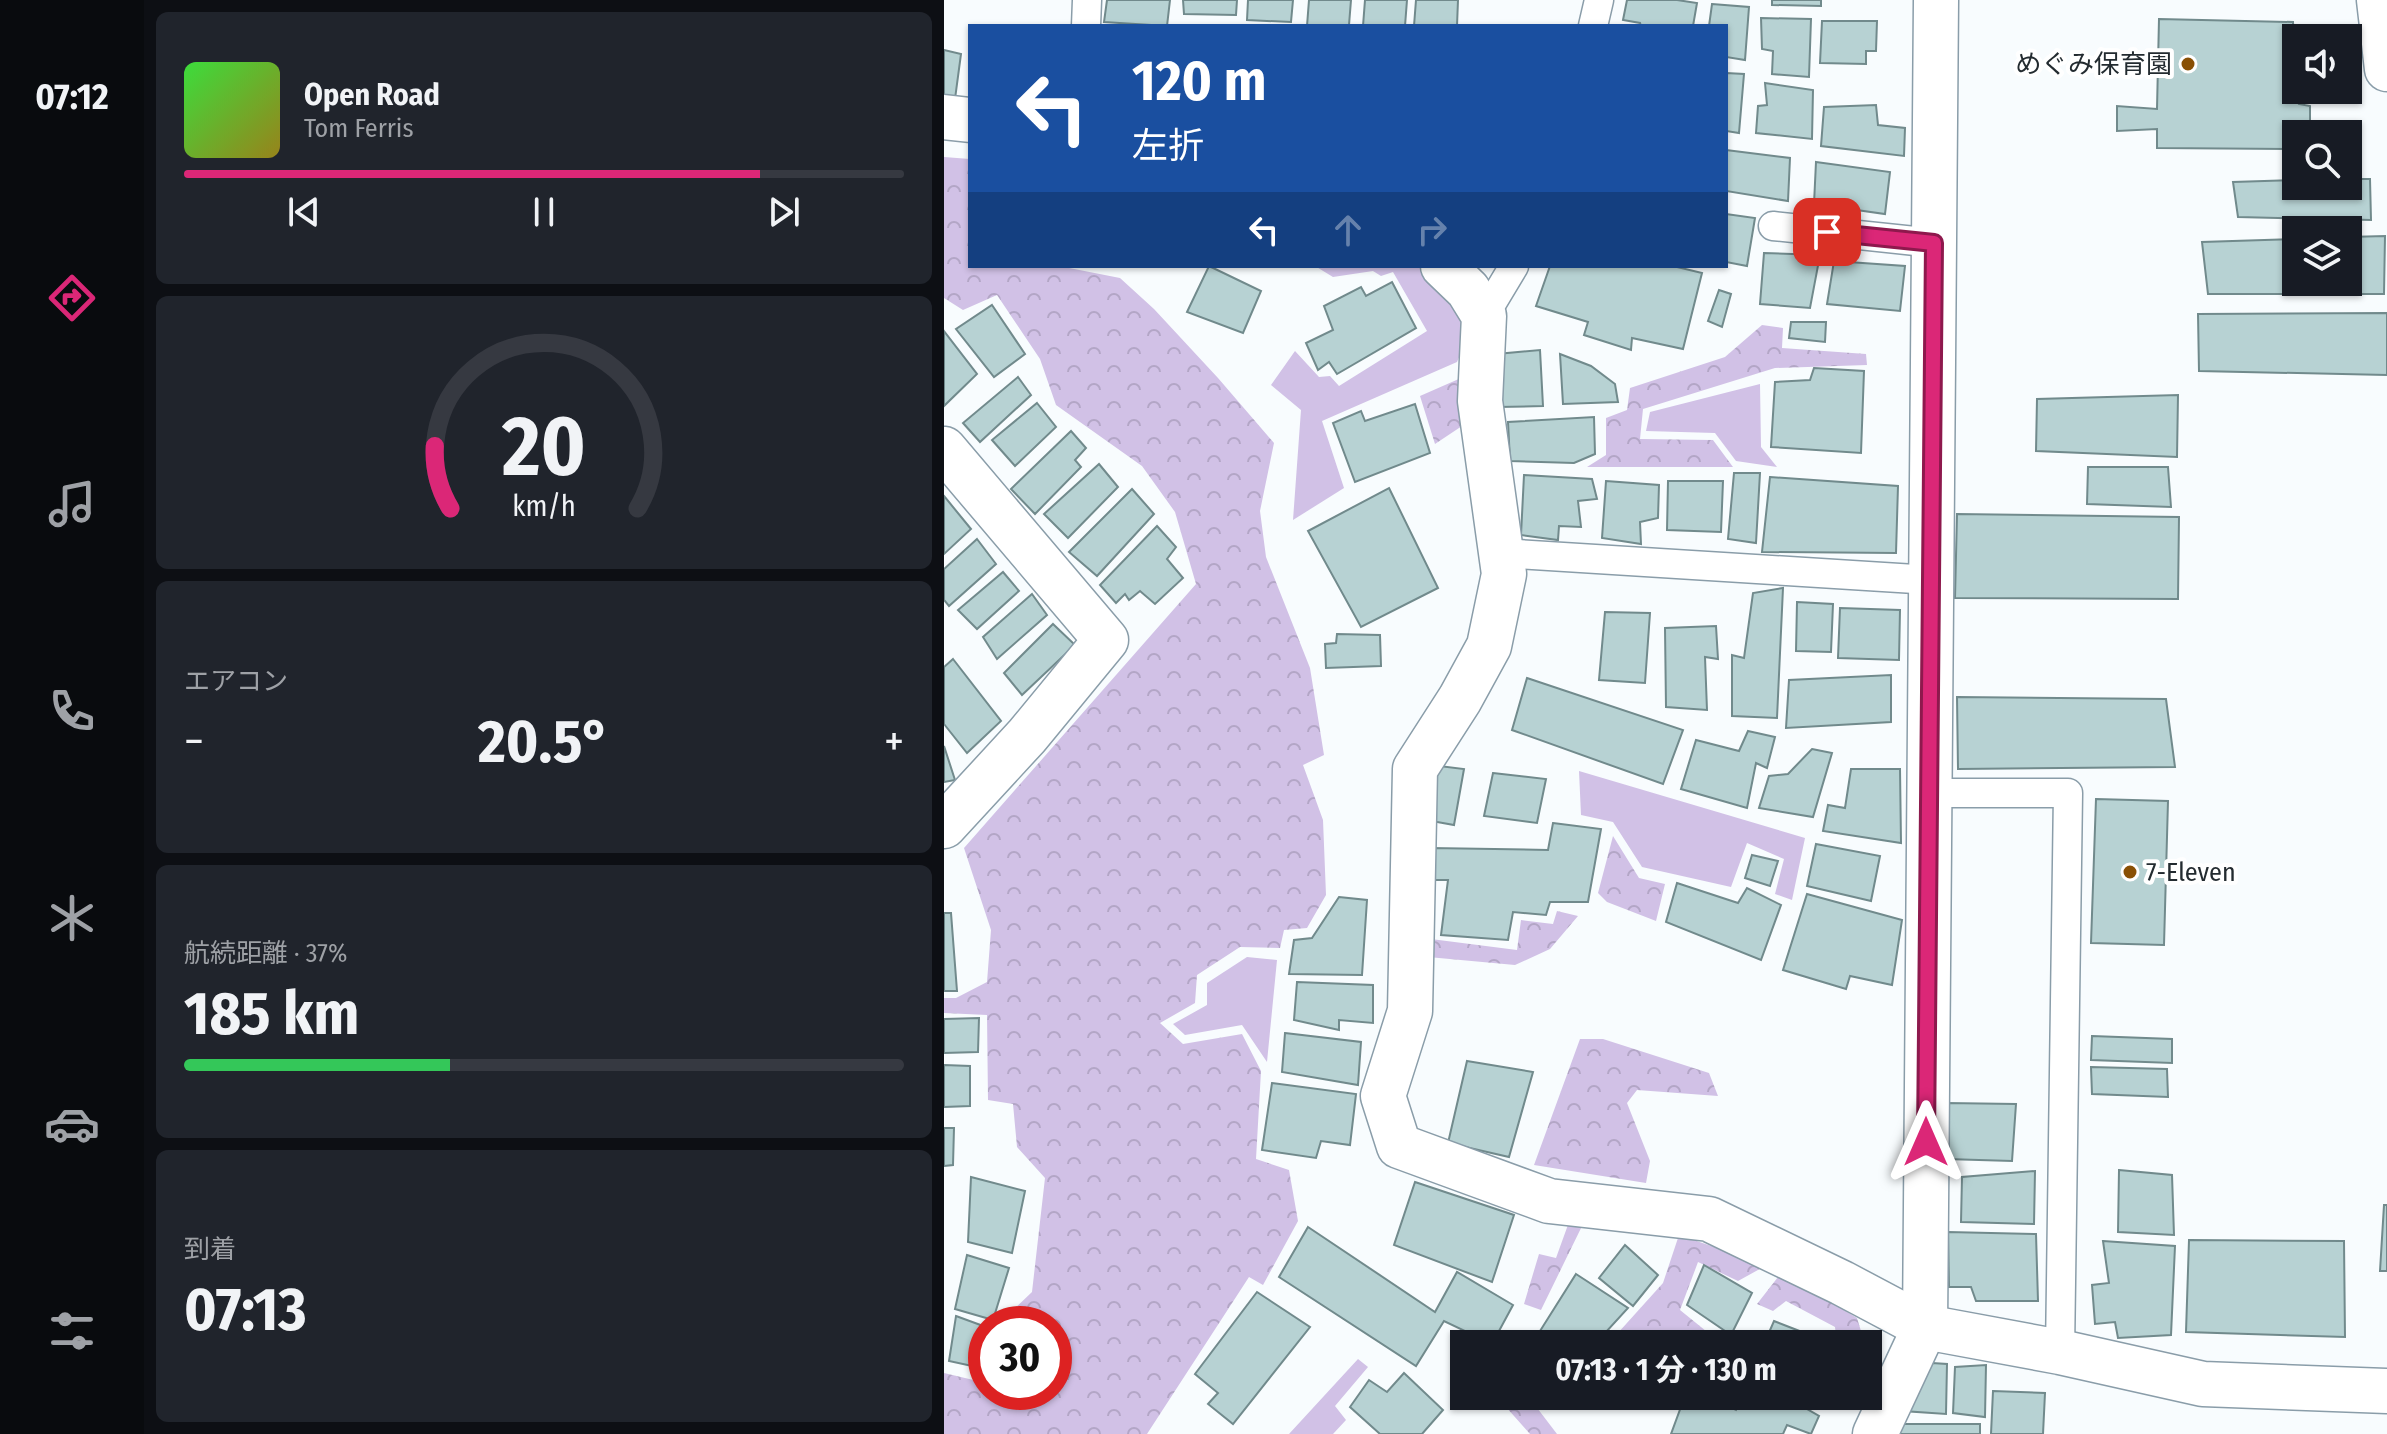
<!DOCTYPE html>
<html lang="ja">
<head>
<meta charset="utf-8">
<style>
  body { margin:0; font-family:"Fira Sans Condensed","Noto Sans JP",sans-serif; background:#20242c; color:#f1f3f6; height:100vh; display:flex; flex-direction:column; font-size:30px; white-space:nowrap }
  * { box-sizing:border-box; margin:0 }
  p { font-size:26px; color:#9ea1a6 }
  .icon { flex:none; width:44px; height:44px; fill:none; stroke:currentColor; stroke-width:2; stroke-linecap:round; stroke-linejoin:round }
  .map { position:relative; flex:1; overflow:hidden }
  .details { display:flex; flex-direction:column; gap:12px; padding:12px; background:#0d0f14; width:800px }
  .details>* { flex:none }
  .top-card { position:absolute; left:24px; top:24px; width:760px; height:244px; border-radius:0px; box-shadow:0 2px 6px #0004; background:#1a4fa0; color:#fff; overflow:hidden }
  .fabs { position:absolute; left:1338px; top:24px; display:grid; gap:16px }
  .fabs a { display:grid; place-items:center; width:80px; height:80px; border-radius:0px; background:#171b24; box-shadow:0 2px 6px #0004; font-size:40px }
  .speed { position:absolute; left:24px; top:1306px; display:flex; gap:16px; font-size:40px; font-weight:700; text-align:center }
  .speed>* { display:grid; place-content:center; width:104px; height:104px; border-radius:50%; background:#171b24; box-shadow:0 2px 6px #0004; line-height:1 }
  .speed .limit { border:12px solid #d22; background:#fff; color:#111 }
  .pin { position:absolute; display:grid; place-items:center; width:68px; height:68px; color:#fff; margin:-34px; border-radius:16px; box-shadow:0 4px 12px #0006 }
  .me { position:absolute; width:88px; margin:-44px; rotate:0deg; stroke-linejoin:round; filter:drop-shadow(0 0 6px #0008) }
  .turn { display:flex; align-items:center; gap:28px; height:168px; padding:0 32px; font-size:36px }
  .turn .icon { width:104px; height:104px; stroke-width:2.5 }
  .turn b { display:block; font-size:56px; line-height:68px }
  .lanes { display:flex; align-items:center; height:76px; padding:0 32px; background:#0003; justify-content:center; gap:40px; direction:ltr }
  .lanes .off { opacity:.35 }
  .big { font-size:60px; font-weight:700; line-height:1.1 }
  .details .card { flex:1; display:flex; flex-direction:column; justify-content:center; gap:12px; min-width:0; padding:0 28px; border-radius:12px; background:#20242c }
  .details .dial { align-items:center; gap:0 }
  .dial svg { height:208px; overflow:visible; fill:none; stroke:#363941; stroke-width:7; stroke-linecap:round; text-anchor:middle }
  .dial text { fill:#f1f3f6; stroke:none }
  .song { display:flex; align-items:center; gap:24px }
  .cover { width:96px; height:96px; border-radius:12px; background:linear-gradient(135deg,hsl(120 70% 55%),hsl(50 70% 35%)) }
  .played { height:8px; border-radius:4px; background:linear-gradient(90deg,#db2777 80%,#363941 80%) }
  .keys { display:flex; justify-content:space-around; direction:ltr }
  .heat { display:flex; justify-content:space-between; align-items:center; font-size:44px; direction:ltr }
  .charge { height:12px; border-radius:6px; background:linear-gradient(90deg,#34c759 37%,#363941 0) }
  .trip { position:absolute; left:506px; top:1330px; width:432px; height:80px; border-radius:0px; background:#171b24; box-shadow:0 2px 6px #0004; font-weight:700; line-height:80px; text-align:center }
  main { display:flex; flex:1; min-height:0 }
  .tabs { display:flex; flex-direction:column; width:144px; justify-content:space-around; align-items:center; background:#090b0e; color:#9ea1a6 }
  .tabs .icon { width:56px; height:56px }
  .tabs .current { color:#db2777 }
  .tabs b { font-size:36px; color:#f1f3f6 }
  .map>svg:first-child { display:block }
</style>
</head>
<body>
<main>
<nav class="tabs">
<b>07:12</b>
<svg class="icon current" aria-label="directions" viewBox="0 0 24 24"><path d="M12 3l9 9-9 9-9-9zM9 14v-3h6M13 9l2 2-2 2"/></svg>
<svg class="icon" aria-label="music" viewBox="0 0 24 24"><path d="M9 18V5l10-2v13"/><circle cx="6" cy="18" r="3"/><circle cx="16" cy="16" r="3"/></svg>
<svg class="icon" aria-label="phone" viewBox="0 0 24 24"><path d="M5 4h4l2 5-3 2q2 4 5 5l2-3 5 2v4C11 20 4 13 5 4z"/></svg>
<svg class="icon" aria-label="climate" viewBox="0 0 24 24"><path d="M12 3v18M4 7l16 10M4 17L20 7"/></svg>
<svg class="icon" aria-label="car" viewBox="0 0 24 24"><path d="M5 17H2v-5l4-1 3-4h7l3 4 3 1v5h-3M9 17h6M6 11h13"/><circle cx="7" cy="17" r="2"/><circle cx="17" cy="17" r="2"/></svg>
<svg class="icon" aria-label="filters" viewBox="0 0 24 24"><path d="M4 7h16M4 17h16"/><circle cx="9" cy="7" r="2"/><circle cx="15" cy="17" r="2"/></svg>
</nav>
<section class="details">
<div class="card">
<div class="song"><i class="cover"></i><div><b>Open Road</b><p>Tom Ferris</p></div></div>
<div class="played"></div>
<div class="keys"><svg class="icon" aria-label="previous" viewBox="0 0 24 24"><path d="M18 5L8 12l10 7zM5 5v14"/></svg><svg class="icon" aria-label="pause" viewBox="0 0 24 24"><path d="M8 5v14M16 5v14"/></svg><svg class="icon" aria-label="next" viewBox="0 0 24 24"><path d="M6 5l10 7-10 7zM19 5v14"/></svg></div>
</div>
<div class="card dial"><svg viewBox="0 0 100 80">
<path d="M14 69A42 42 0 1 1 86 69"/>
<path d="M14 69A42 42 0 0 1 8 45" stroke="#db2777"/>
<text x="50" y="56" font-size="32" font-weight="700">20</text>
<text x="50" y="72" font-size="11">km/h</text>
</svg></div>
<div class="card"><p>エアコン</p>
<div class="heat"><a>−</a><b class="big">20.5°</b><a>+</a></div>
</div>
<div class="card"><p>航続距離 · 37%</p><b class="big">185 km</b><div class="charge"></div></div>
<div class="card"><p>到着</p><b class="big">07:13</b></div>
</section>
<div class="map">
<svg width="1443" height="1434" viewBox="0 0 1443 1434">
  <defs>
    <pattern id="forest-crowns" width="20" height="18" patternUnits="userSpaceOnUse" patternTransform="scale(2)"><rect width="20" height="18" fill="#d1c1e6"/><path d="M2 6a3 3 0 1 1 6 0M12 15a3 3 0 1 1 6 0" fill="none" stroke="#b3a6c6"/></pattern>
  </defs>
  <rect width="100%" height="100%" fill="#f8fcfe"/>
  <!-- grass -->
  <g fill="#d1c1e6">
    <path d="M371,266H480L509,301L525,334L513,362L378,421L400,488L349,520L357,410L327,385L351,351L375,377L386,376L395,386L483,331L449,272L437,276L429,271L389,277Z"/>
    <path d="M816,384L817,447L833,467L792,461L771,433L702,431L706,412Z"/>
    <path d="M635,771L861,838L848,900L831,894L840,859L803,843L787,887L698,867L669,822L637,815Z"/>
    <path d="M303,957L333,960L323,1062L298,1025L241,1035L229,1024L263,1005V983Z"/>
    <path d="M414,1359L424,1367L391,1406L402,1420L389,1434H345Z"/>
  </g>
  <!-- forest -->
  <g fill="url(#forest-crowns)">
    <path d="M0,157L26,159V266H115L176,278L210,309L274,378L330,443L316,511L322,557L366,668L380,755L359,765L379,820L382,895L363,928L340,930L336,948L296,947L253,975L251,1003L216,1023L239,1044L298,1034L317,1071L312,1159L345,1170L354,1221L319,1285L305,1277L203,1434H0V1373L42,1383V1392H110V1324H65L68,1311L88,1292L101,1178L73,1147L69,1104L44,1100L43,1015L0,1013V998H12L43,982L47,930L20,848L252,584L231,512L198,466L112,405L96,359L53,295L19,310L0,298Z"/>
    <path d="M818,325L839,328L838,348L922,354L923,365L831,368L699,409L696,439L769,440L789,467H643L662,455V418L683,410L686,388L781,357Z"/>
    <path d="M517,378L527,420L491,444L476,396Z"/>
    <path d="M669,836L695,878L721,884L712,921L663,902L654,893Z"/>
    <path d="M613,911L634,916L606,949L571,965L484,957L487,939L573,950L577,920L609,924Z"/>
    <path d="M636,1039H659L765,1073L774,1096L693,1090L683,1103L706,1161L702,1183L590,1165Z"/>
    <path d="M625,1222H640L597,1310L580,1304L595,1254L612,1258Z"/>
    <path d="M735,1235L823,1265L794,1281L754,1262L736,1310L778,1344H664L719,1283Z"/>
    <path d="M838,1272L913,1318L921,1344H893L891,1327L842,1301L829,1311L813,1304Z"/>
    <path d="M547,1396H584L613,1434H586L554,1398Z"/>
  </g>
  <!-- building -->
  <g fill="#b7d2d3" stroke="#718a8c" stroke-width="2">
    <path d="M163,0H226L223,26L160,22Z"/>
    <path d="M239,0H293L292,15L240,14Z"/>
    <path d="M304,0H349L347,22L303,20Z"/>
    <path d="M365,0H407L405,25L363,26Z"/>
    <path d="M421,0H463L461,26H419Z"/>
    <path d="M472,0H514L513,26H470Z"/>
    <path d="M683,0H733L753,3L749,26H697L696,23L679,20Z"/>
    <path d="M828,0H877V6L828,5Z"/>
    <path d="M768,4L805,7L801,60L782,57V26H765Z"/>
    <path d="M817,18L867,19L865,77L828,74L829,51L818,49Z"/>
    <path d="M1215,19L1349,22L1352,90H1357L1355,104L1366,106V134H1352V149L1213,148V129L1173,131V106L1213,109Z"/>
    <path d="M878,21H933L932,51H922V64L876,63Z"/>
    <path d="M0,50L17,54L11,99L0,98Z"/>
    <path d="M782,73L800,74L795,133L782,131Z"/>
    <path d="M821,83L869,90L868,139L812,133L814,106L823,105Z"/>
    <path d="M932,105L934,125L961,128L960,156L877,146L880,107Z"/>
    <path d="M782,150L846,158L844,201L782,191Z"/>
    <path d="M872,162L946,172L941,214L870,204Z"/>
    <path d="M1404,179H1426L1427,220L1294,217L1289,182L1352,180V186H1404Z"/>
    <path d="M782,214L811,218L803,266L782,262Z"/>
    <path d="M1441,236L1440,294H1264L1258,242L1352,239V282H1404V237Z"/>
    <path d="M820,253L876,255L866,308L816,304Z"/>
    <path d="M890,261L961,266L956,311L883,304Z"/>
    <path d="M265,266L317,291L299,333L243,312Z"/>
    <path d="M606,266H729L758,273L739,349L688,338L687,350L640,335L644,322L592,306Z"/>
    <path d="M448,282L472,328L393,374L385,362L374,370L362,343L389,330L380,306L417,287L422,296Z"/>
    <path d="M775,290L787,294L778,327L764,321Z"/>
    <path d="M48,305L81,354L50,377L12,329Z"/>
    <path d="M1443,313V375L1255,371L1254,314Z"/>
    <path d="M847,322H882L881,342L845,338Z"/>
    <path d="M0,331L33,374L0,406Z"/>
    <path d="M596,350L599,406L554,407L553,354Z"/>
    <path d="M616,354L647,366L671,384L674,402L619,404Z"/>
    <path d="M870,368L920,371L917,453L827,447L831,382L866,380Z"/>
    <path d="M74,377L87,395L36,442L19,423Z"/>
    <path d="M1234,395L1233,457L1092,451L1093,399Z"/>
    <path d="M93,403L112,427L71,466L48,440Z"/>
    <path d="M471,404L486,453L411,482L389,423L417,411L421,421Z"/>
    <path d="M650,417L651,454L630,463L566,461L564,422Z"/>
    <path d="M127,431L142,448L131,460L137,467L91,514L67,489Z"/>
    <path d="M155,464L174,487L124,538L100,514Z"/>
    <path d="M1144,467H1224L1227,507L1143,504Z"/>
    <path d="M790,473H816L812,543L784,539Z"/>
    <path d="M580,475L648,479L653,499L634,501L637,527L615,526L614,540L577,535Z"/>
    <path d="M826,477L954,486L952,553L818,552Z"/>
    <path d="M662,481L715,485L714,518L696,522L697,544L658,538Z"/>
    <path d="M724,481H779L777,532L723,530Z"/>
    <path d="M445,488L494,588L417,627L364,531Z"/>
    <path d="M188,489L210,514L153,576L125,552Z"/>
    <path d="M0,496L27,529L0,554Z"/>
    <path d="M1013,514L1235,517L1234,599L1011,598Z"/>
    <path d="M213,526L232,547L223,559L239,578L211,604L196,591L185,600L181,594L172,603L156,585Z"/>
    <path d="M33,539L52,564L5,606L0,600V569Z"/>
    <path d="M59,572L75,591L33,629L14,610Z"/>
    <path d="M839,588L833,718L788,716V655L800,658L809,593Z"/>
    <path d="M88,594L103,615L53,659L39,637Z"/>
    <path d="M853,602L889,604L887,652L852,651Z"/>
    <path d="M896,608L956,610L955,660L894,658Z"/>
    <path d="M661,612L706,613L701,683L655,680Z"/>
    <path d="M109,624L131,645L78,695L60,673Z"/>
    <path d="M772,626L774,659L761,657L763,710L722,707L721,628Z"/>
    <path d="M393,634L436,635L437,666L382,668L381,644L392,643Z"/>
    <path d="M9,659L57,721L23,753L0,724V667Z"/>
    <path d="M947,675V722L842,728L845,680Z"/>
    <path d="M583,678L739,730L719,784L568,730Z"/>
    <path d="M1013,697L1222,699L1231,767L1014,769Z"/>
    <path d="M804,731L831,737L823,768L812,763L803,808L737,789L752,740L795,751Z"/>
    <path d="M0,746L11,780L0,782Z"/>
    <path d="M868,749L888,753L869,817L815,808L825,776L844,774Z"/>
    <path d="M487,765L520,769L510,825L482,820Z"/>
    <path d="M907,769H956L957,843L879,831L884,805L901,808Z"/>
    <path d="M549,773L602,779L593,823L540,816Z"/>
    <path d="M1152,799L1224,801L1220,945L1147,943Z"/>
    <path d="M609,823L657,829L644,902H606L602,915L569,912L564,940L497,935L504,880H485L487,848L604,850Z"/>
    <path d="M872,844L936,856L927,901L863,886Z"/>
    <path d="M808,855L834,861L826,886L801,878Z"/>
    <path d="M733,883L794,903L803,888L837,905L817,960L722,922Z"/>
    <path d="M863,894L958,920L948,985L906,976L902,989L839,970Z"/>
    <path d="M395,897L423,900L418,975L345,974L350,940L368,938Z"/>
    <path d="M0,913H7L13,991H0Z"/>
    <path d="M353,982L429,985V1023L395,1020V1030L350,1020Z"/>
    <path d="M35,1018L34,1052L0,1053V1019Z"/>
    <path d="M341,1033L417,1042L414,1085L338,1072Z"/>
    <path d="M1148,1036L1228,1039V1063L1147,1060Z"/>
    <path d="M523,1061L589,1072L565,1157L504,1143Z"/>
    <path d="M0,1065L26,1066V1106L0,1107Z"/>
    <path d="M1147,1067L1223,1069L1224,1097L1148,1094Z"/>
    <path d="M328,1083L412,1094L406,1145L377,1141L372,1158L318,1150Z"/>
    <path d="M1002,1103L1072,1104L1068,1161L1002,1159Z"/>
    <path d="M0,1128H10L9,1165L0,1166Z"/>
    <path d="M1175,1170L1228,1175L1230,1235L1174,1232Z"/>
    <path d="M1091,1171L1090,1224L1017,1222L1018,1177Z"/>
    <path d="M27,1177L81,1191L68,1253L24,1242Z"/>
    <path d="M471,1182L570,1215L548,1282L450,1245Z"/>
    <path d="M1440,1205H1443V1271H1436Z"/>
    <path d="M364,1227L491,1312L513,1272L569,1305L548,1344L500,1321L472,1366L335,1277Z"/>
    <path d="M1004,1232L1092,1234L1094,1301H1032L1027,1287H1005Z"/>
    <path d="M1245,1240L1400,1241L1401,1337L1242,1332Z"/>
    <path d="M1159,1241L1231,1246L1227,1335L1174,1338L1171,1322L1151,1324L1148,1285L1165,1283Z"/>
    <path d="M681,1245L714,1275L689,1306L655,1278Z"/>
    <path d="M23,1255L65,1268L49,1320L11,1309Z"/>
    <path d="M760,1265L808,1293L787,1335L743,1305Z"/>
    <path d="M632,1274L684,1308L651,1344H610L596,1331Z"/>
    <path d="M313,1292L366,1327L289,1424L264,1404L274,1393L251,1374Z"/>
    <path d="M12,1316L42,1327V1369L5,1361Z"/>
    <path d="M830,1321L876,1339L875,1344H820Z"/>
    <path d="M988,1363L1003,1364L1002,1414L959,1411Z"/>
    <path d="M1042,1365L1041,1417L1009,1413L1011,1367Z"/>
    <path d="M460,1373L499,1410L478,1434H436L406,1407L425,1380L443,1392Z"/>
    <path d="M1049,1391L1101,1393L1099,1434H1047Z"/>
    <path d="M741,1396H762L792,1410L798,1396H854L851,1402L875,1416L867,1434L843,1425L839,1434H727Z"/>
    <path d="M953,1424H1036V1434H946Z"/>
  </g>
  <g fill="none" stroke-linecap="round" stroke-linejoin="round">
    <!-- service casing -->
    <g stroke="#8a9da9" stroke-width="31">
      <g id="service">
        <path d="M142,26L143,0"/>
        <path d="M649,26L655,0"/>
        <path d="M829,226L990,243"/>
        <path d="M540,316L570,266"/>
        <path d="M557,553L987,580"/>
        <path d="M984,793H1124L1116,1352"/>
      </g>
    </g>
    <!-- minor casing -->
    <g stroke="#8a9da9" stroke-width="47">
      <g id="minor">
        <path d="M1435,0L1443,69"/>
        <path d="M0,117L26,120"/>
        <path d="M499,266L524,290L540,316L536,401L560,574L545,646L516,699L471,769L466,1011L439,1096L455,1146L605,1201L765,1219L898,1283L981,1327L1116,1352L1259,1384L1443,1391"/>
        <path d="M0,449L162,640L83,736L0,826"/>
        <path d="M931,1434L981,1327L992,0"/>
      </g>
    </g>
    <!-- service -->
    <use href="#service" stroke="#fff" stroke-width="28"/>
    <!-- minor -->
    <use href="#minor" stroke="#fff" stroke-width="44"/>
  </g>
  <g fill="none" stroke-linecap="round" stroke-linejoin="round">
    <!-- route casing -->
    <g stroke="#8e194d" stroke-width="20">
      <path id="route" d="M883,232L990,243L982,1142"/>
    </g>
    <!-- route -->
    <use href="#route" stroke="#db2777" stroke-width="14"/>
  </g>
  <!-- markers -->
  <g fill="#895005" stroke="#fff" stroke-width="3">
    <circle cx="1244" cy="64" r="8"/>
    <circle cx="1186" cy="872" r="8"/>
  </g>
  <g text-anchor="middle" stroke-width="8" stroke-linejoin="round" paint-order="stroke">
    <!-- poi labels -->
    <g font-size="26" fill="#232b30" stroke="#fff" text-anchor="end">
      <text x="1228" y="73">めぐみ保育園</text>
      <text x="1202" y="881" text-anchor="start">7-Eleven</text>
    </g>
  </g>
</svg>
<div class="fabs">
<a><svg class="icon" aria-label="sound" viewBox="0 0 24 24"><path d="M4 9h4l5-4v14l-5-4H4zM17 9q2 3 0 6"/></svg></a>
<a><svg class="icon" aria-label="search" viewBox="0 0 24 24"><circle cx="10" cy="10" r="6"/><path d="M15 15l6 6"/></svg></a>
<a><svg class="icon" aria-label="layers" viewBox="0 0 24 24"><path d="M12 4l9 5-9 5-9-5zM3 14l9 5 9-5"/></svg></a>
</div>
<div class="speed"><div class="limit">30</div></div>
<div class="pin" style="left:883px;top:232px;background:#d93025"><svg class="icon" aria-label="arrive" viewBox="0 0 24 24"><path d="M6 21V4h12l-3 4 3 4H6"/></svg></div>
<svg class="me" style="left:982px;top:1142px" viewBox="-20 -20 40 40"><path d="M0-17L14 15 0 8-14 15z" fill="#db2777" stroke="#fff" stroke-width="4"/></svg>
<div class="trip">07:13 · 1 分 · 130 m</div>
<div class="top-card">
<div class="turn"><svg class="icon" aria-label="left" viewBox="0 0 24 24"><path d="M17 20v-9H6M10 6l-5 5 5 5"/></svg><div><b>120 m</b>左折</div></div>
<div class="lanes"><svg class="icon" aria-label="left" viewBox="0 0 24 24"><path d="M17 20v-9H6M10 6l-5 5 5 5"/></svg><svg class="icon off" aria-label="ahead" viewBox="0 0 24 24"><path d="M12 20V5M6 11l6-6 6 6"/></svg><svg class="icon off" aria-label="right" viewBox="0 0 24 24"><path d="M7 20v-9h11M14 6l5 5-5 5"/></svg></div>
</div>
</div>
</main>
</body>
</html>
